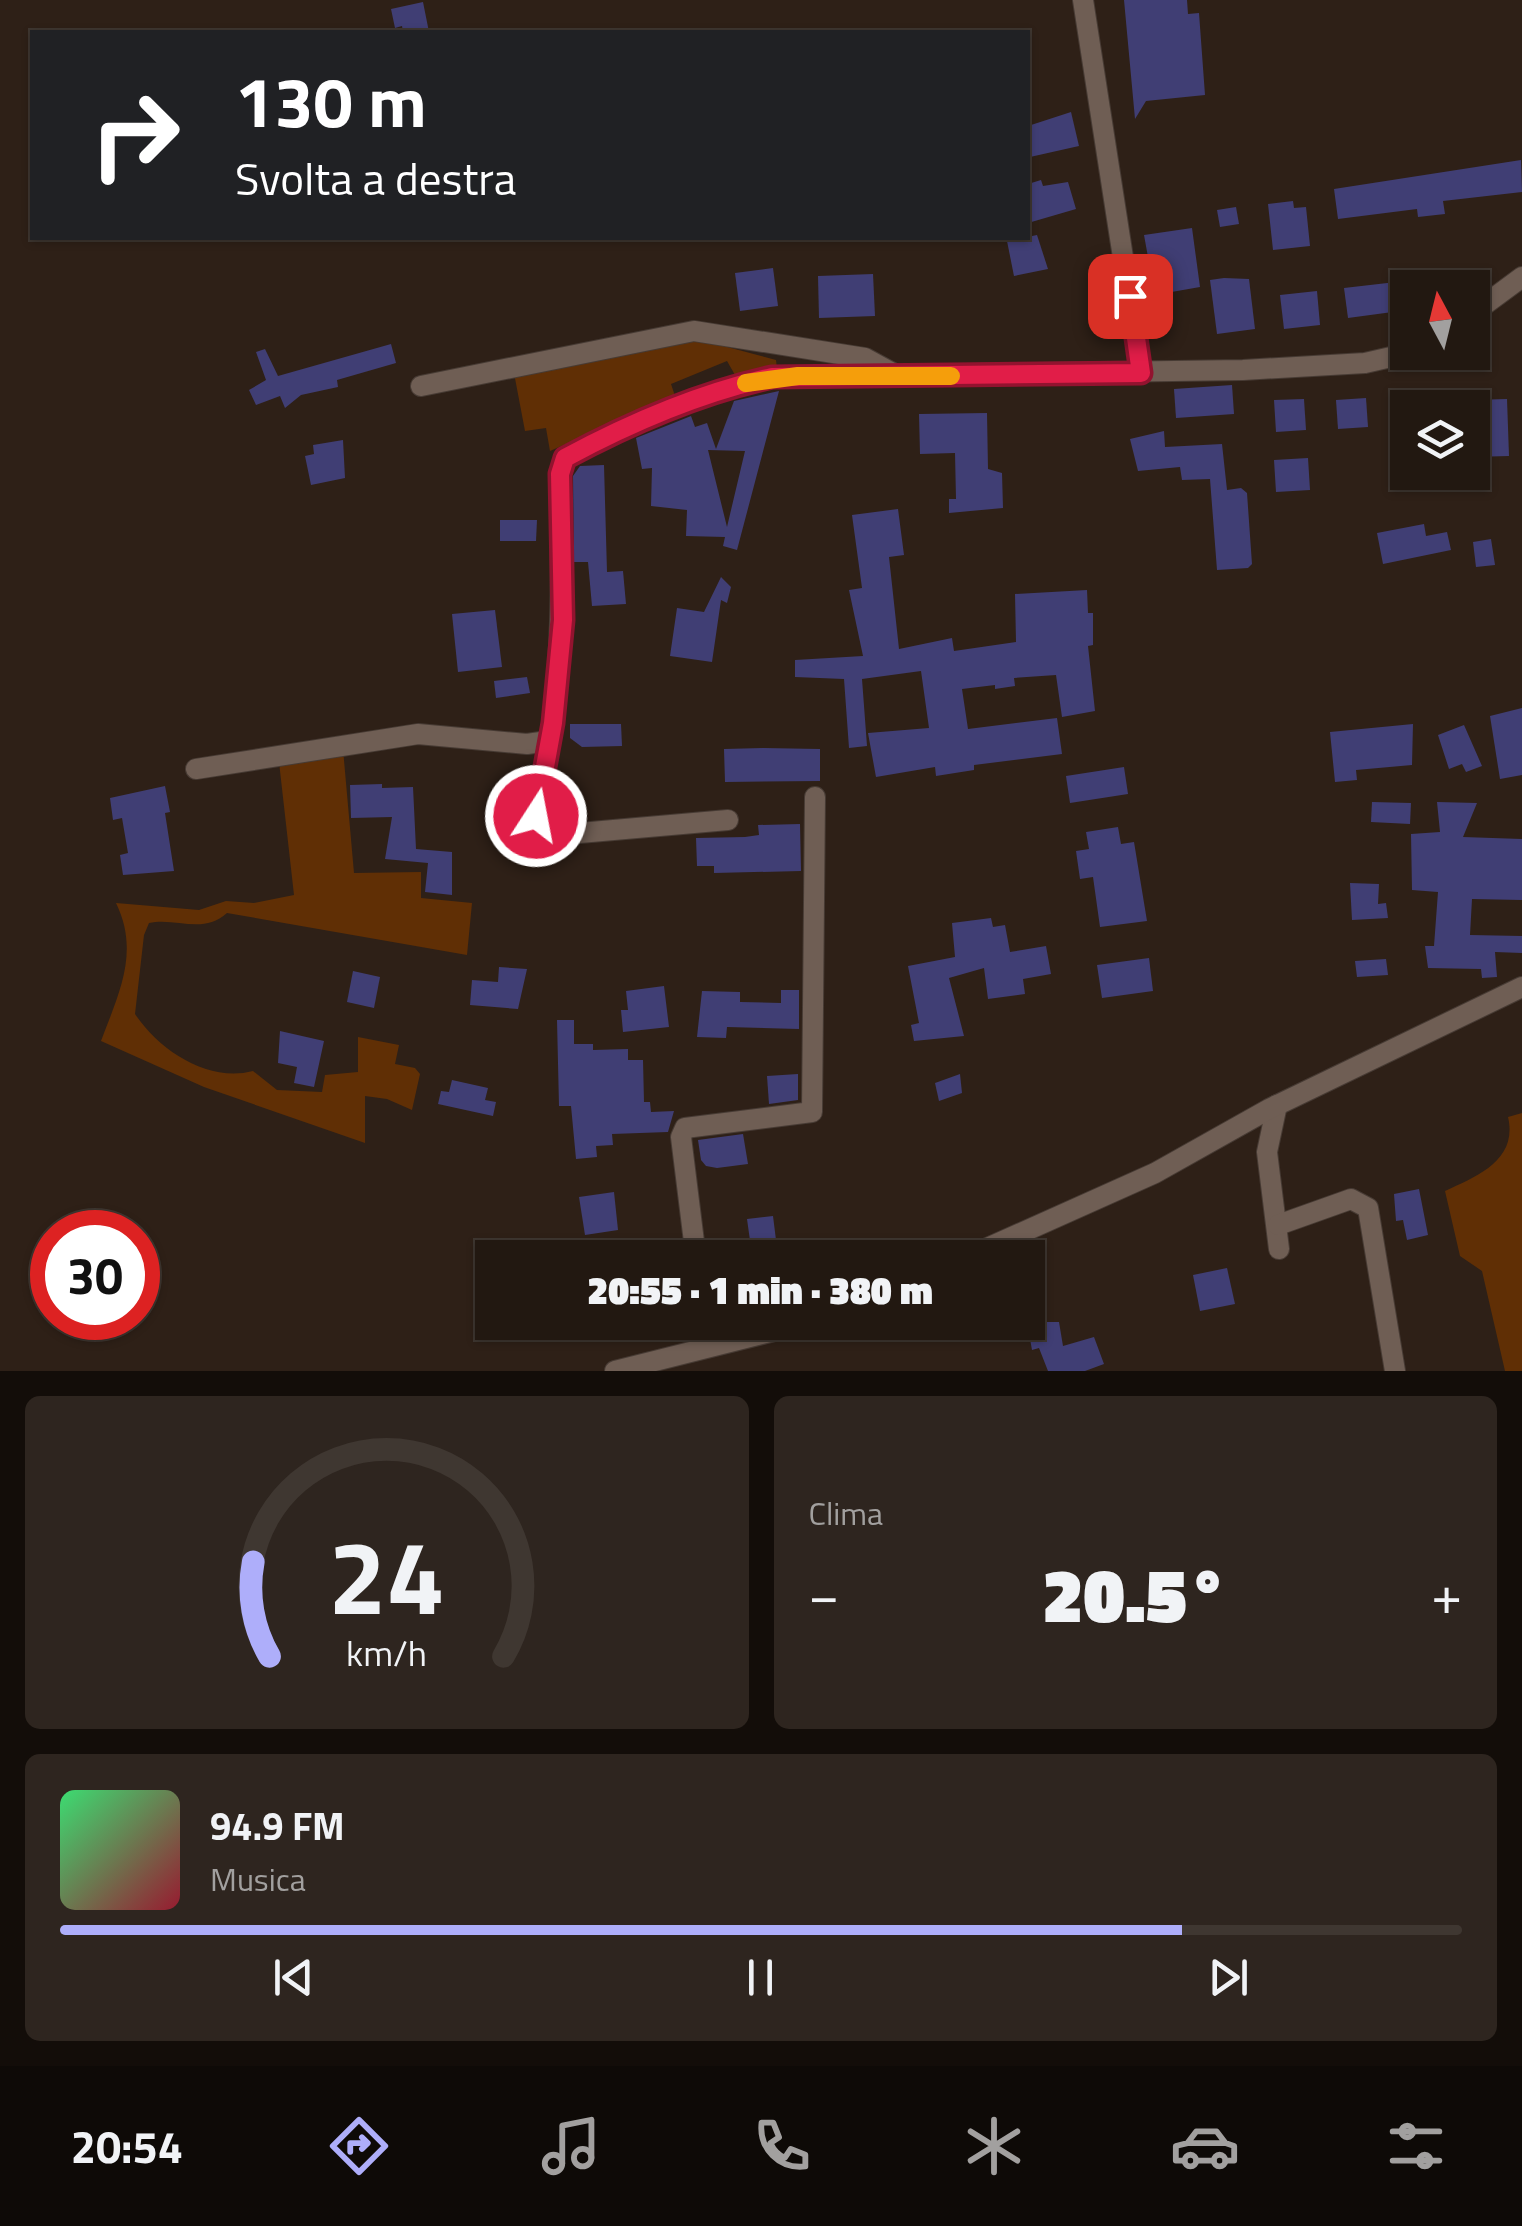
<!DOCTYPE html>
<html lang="it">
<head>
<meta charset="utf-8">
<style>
  body { margin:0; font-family:"Titillium Web",sans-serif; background:#2e251f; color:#f1f3f6; height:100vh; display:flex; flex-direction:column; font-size:38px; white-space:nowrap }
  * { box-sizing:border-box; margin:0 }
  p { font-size:32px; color:#a2a09f }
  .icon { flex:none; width:55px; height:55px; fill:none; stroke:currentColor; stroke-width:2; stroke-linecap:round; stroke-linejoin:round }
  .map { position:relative; height:1371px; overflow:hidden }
  .panel { display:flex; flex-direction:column; gap:25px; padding:25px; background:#130d09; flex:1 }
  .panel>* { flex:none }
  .guide { position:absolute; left:30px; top:30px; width:1000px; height:210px; border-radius:0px; box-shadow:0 2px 8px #0004,0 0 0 2px #3f3731; background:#202124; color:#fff; overflow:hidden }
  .needle { width:65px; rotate:353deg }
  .controls { position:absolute; left:1390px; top:270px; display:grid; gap:20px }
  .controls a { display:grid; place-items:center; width:100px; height:100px; border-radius:0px; background:#221811; box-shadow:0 2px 8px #0004,0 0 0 2px #3f3731; font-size:50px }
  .speed { position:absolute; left:30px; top:1210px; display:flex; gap:20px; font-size:50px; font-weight:700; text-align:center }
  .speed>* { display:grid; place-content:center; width:130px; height:130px; border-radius:50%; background:#221811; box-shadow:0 2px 8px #0004,0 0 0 2px #3f3731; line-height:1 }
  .speed .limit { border:15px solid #d22; background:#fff; color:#111 }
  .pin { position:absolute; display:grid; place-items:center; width:85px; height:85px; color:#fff; margin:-42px; border-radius:20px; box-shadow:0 5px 15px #0006 }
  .me { position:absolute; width:110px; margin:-55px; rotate:11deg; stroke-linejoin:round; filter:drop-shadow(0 0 8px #0008) }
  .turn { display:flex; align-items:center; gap:35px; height:210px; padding:0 40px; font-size:45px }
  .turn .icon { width:130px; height:130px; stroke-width:2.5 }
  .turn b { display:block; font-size:70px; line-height:85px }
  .big { font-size:75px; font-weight:800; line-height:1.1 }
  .panel .tile { flex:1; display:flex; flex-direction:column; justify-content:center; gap:15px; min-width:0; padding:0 35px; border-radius:15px; background:#2e251f }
  .panel .dial { align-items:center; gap:0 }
  .dial svg { height:260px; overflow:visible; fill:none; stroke:#3f3731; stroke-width:7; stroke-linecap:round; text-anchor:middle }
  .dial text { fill:#f1f3f6; stroke:none }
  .song { display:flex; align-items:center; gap:30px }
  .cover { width:120px; height:120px; border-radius:15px; background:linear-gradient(135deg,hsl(140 70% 55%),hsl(350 70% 35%)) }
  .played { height:10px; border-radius:5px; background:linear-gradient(90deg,#aeaefa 80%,#3f3731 80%) }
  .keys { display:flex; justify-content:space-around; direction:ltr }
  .heat { display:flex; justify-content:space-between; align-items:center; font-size:55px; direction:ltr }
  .panel .tiles { flex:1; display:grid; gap:25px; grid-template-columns:1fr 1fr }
  .tile:last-child { grid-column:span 2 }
  .trip { position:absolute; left:475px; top:1240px; width:570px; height:100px; border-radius:0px; background:#221811; box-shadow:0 2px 8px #0004,0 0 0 2px #3f3731; font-weight:800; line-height:100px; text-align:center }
  .dock { display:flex; height:160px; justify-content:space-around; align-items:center; background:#0e0a07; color:#a2a09f }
  .dock .icon { width:70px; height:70px }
  .dock .active { color:#aeaefa }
  .dock b { font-size:45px; color:#f1f3f6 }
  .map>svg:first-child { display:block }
</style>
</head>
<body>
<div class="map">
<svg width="1522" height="1371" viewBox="0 0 1522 1371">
  <rect width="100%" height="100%" fill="#2e2017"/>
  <!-- green -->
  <g fill="#602f05">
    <path d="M701,340L776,360L777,369L735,375L727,361L671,384L675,396L550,451L546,428L525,431L514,373Z"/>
    <path d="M343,749L354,873L421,872V898L472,903L467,955L227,913C203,935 176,917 149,923L144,935L135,1014C159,1050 208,1083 253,1071L277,1090L322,1092L325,1075L358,1072V1037L399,1045L395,1064L415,1068L420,1074L412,1110L387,1099L365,1096V1143L204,1087L101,1041C119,993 140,952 116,903L199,910L226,901L254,903L294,895L279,762Z"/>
    <path d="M1522,1113V1371H1505L1482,1271L1460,1256L1445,1191C1478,1176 1518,1160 1508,1117Z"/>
  </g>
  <!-- building -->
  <g fill="#403e74" fill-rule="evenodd">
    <path d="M1124,0H1187L1188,14L1199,13L1205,95L1146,101L1135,119Z"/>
    <path d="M423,2L429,32H403L402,26L395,28L391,9Z"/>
    <path d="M1071,112L1079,146L1030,157L1028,126Z"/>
    <path d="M1521,160L1522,192L1443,201L1445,214L1418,217L1417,209L1338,219L1334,189Z"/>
    <path d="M1041,180L1043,186L1068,182L1076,209L1028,223V184Z"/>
    <path d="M1293,201L1294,208L1306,207L1310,246L1273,250L1268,204Z"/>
    <path d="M1236,207L1239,224L1220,227L1217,210Z"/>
    <path d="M1192,228L1200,287L1143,297L1137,259L1148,257L1144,235Z"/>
    <path d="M1037,235L1048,269L1014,276L1007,241Z"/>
    <path d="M773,268L778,306L740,311L735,273Z"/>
    <path d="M873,274L875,316L819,318L818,276Z"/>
    <path d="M1224,278L1249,279L1255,329L1217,334L1210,280Z"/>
    <path d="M1396,282L1400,311L1348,318L1344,288Z"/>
    <path d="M1317,291L1320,325L1284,329L1280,295Z"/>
    <path d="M391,344L396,363L337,380L338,387L301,395L285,408L280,396L256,405L249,390L266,380L256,352L265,349L278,376Z"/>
    <path d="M1232,385L1234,414L1176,418L1174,389Z"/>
    <path d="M779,391L737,550L723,546L725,537L686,536L687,510L651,506L652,468L642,469L636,438L691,416L695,427L707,423L716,449L734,401ZM708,450L745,451L727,527Z"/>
    <path d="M1366,398L1368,427L1338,429L1336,400Z"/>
    <path d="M1304,399L1306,430L1276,432L1274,400Z"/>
    <path d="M1507,399L1509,456L1472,457V400Z"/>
    <path d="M987,413L988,469L1002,473L1003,508L949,513V499H956L955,453L920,454L919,414Z"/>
    <path d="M1164,431L1165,447L1222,444L1227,490L1241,488L1247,493L1252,564L1248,568L1217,570L1210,479L1182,480L1180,467L1138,471L1130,439Z"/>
    <path d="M343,440L345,478L311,485L305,456L314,454L313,445Z"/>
    <path d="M1308,458L1310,490L1276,492L1274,460Z"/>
    <path d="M604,465L607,572L623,571L626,604L592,606L588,562H574L573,476L580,466Z"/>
    <path d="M898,509L904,555L889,557L899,649L952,638L954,651L1016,642L1015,594L1087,590L1088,613H1093V645L1088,646L1095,711L1062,717L1056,675L1014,678L1015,686L995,689V685L962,689L968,729L1057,718L1062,754L974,765V770L936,776L935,767L876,777L868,733L929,728L921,671L862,679L867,746L849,748L844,679L795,677V660L863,656L849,590L862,588L852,515Z"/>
    <path d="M500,520H537L536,541H500Z"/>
    <path d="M1424,524L1426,536L1447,532L1451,550L1383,564L1377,533Z"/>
    <path d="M1491,539L1495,565L1476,567L1473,542Z"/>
    <path d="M721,577L731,587L727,603L721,600L712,662L670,656L677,608L704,612Z"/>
    <path d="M495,610L502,667L458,672L452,614Z"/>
    <path d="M527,677L530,693L496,698L494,681Z"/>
    <path d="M1522,708V775L1500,779L1490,716Z"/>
    <path d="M570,724H621L622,746L582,747L570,738Z"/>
    <path d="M1413,724L1412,765L1356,770L1357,780L1335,782L1330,732Z"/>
    <path d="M1464,725L1482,766L1466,772L1462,764L1449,769L1438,735Z"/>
    <path d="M763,748L820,749V781L725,782L724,749Z"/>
    <path d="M1124,767L1128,794L1070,803L1066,776Z"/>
    <path d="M382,784V788L413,787L416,849L452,852V895L425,892L428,863L385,859L392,817L351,818L350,785Z"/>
    <path d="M165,786L170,812L165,813L174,871L123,875L120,855L128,853L122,818L113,820L110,798Z"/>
    <path d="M1372,802L1411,803L1410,824L1371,822Z"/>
    <path d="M1437,802L1477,803L1463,837L1522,839V900L1472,899L1470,935L1522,936V953L1495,952L1497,977L1482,978L1481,969L1428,968L1425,946H1434L1438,892L1412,890L1411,834L1440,832Z"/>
    <path d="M800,824L801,871L714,873V866H697L696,838L745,837L759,835L758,825Z"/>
    <path d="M1118,827L1121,844L1134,842L1147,921L1100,927L1093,877L1080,879L1076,851L1089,849L1086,832Z"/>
    <path d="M1350,883L1379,884L1378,904L1386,903L1388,918L1352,920Z"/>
    <path d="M991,918L993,927L1005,925L1010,952L1046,946L1051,974L1023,979L1025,994L988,999L984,968L949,978L964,1036L914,1041L911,1025L919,1023L908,966L955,957L952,923Z"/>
    <path d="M1149,958L1153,991L1102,998L1097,965Z"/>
    <path d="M1386,959L1388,975L1357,977L1355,961Z"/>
    <path d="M499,967L527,969L518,1009L470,1005L472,980L498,982Z"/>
    <path d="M353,971L380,977L374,1008L347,1002Z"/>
    <path d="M664,986L669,1027L623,1032L621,1010H628L626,991Z"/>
    <path d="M781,990H799V1029L727,1027L726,1038L697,1037L702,991L740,992V1002L781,1003Z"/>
    <path d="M557,1020H574V1044H593V1050L628,1049V1060H643L644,1102H650L651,1112L674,1111L668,1132L612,1134L613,1145L596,1146L597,1157L576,1159L571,1106H559Z"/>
    <path d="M280,1031L324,1041L314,1087L294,1083L297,1067L278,1063Z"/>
    <path d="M798,1074V1100L769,1104L767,1076Z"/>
    <path d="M960,1074L962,1093L939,1101L935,1083Z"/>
    <path d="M452,1080L488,1088L485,1100L496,1102L493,1116L438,1104L441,1091L449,1092Z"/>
    <path d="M743,1134L748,1164L717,1168L706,1166L701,1160L698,1140Z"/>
    <path d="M1419,1189L1428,1235L1407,1240L1403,1220L1396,1221L1394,1194Z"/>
    <path d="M614,1192L618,1230L585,1235L579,1197Z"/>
    <path d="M773,1216L776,1240L769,1241L771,1252L752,1255L747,1219Z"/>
    <path d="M680,1239L682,1258H621L620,1250Z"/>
    <path d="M1227,1268L1235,1304L1200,1311L1193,1275Z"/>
    <path d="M1027,1322H1059L1063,1346L1094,1337L1104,1364L1085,1371H1048L1039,1348L1032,1350Z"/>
  </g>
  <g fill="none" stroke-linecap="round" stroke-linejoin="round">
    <!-- street casing -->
    <g stroke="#473b34" stroke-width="22">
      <g id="street">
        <path d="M1083,0L1141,373"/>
        <path d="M1472,314L1522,277"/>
        <path d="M421,386L694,331L865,358L898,376"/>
        <path d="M196,769L418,734L527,744L548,741"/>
        <path d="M728,820L568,834L540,829C531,805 543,786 547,761C563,665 562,571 559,474L565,458C630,423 700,393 772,377L1243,370L1365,363L1413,352"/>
        <path d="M1277,1105L1267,1152L1279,1249"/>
        <path d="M1278,1225L1351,1199L1368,1208L1395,1371"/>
        <path d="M696,1258L681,1137L685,1128L812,1112L815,797"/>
        <path d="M965,1258L1155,1173L1269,1109L1522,987"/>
        <path d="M719,1322H751"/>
        <path d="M615,1371L810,1322"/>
      </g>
    </g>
    <!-- street -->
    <use href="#street" stroke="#6f5e54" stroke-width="20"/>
  </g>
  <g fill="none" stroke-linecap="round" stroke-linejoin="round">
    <!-- route casing -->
    <g stroke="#92132f" stroke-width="25">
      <path id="route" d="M536,816L553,723L563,620L560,474L565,458C630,423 699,393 772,377L1141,373L1130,296"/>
    </g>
    <!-- route -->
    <use href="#route" stroke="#e11d48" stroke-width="18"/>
    <!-- slow -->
    <path stroke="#f59e0b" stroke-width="18" d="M746,383L798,376H951"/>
  </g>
</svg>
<div class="controls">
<a><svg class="needle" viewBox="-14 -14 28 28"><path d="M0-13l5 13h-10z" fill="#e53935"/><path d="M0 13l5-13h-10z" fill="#a2a09f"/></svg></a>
<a><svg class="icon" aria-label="layers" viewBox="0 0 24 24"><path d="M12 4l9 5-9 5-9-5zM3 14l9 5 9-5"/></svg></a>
</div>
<div class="speed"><div class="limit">30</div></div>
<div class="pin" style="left:1130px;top:296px;background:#d93025"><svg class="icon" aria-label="arrive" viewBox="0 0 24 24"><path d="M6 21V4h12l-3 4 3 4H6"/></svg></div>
<svg class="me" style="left:536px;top:816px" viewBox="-20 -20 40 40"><circle r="17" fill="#e11d48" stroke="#fff" stroke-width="3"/><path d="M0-11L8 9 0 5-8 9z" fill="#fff"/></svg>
<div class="trip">20:55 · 1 min · 380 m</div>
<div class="guide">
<div class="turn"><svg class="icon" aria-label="right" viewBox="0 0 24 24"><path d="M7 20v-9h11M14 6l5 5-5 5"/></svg><div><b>130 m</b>Svolta a destra</div></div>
</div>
</div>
<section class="panel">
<div class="tiles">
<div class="tile dial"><svg viewBox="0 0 100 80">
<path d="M14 69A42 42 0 1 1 86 69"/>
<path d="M14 69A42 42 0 0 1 9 40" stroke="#aeaefa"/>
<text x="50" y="56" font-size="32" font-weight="700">24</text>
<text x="50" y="72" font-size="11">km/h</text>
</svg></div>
<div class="tile"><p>Clima</p>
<div class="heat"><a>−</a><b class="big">20.5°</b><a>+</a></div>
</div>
<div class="tile">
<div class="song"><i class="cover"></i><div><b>94.9 FM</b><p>Musica</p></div></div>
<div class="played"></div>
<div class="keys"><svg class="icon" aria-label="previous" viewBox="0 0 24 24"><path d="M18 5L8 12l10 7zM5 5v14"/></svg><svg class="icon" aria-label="pause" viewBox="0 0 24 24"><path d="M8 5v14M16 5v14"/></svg><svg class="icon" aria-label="next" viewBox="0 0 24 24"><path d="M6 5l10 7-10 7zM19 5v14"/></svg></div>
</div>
</div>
</section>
<nav class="dock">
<b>20:54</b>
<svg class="icon active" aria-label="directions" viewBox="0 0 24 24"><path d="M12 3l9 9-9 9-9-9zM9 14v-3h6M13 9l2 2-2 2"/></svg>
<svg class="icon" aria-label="music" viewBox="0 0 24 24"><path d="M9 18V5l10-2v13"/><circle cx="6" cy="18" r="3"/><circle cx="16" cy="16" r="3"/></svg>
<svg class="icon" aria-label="phone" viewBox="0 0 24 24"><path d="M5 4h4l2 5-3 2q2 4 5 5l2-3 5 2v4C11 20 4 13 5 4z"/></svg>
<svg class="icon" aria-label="climate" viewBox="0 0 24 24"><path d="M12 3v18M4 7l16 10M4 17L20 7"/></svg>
<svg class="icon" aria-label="car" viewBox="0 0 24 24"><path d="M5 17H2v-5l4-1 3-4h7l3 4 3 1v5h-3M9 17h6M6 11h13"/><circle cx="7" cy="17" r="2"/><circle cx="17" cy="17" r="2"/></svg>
<svg class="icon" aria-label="filters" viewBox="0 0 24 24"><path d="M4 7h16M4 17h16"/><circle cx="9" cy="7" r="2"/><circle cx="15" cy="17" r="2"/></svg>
</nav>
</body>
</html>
